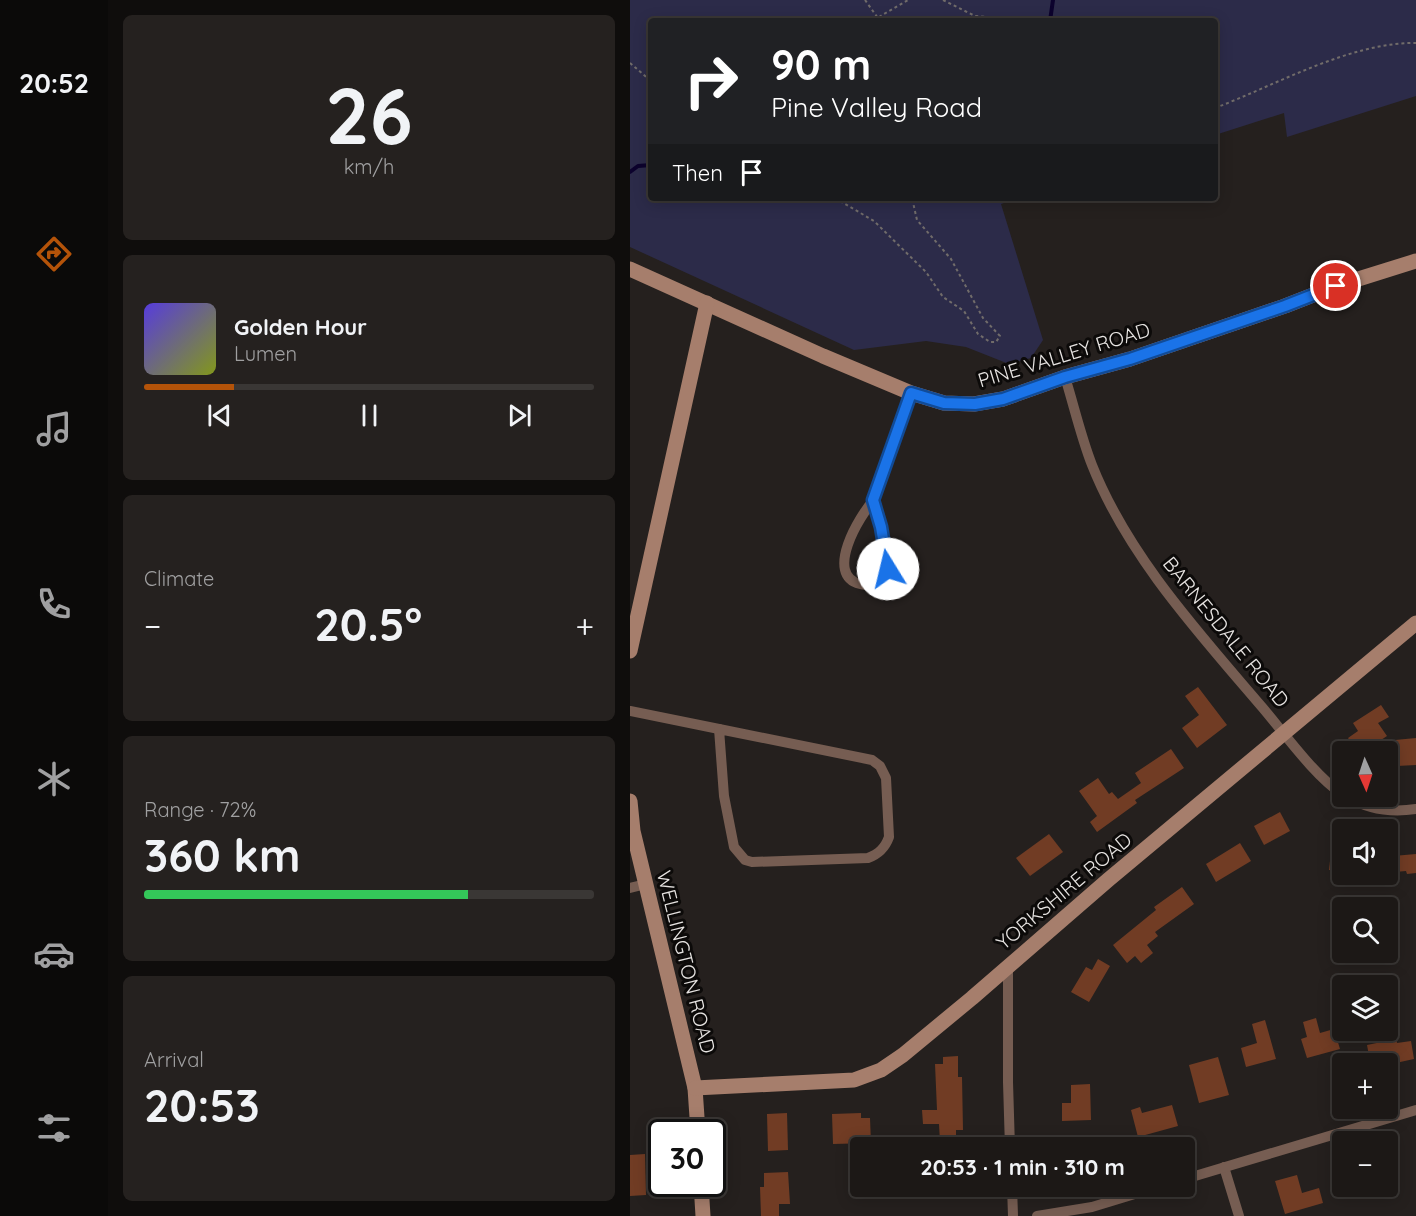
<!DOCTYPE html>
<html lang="en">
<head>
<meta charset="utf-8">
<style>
  body { margin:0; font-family:Quicksand,sans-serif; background:#25211f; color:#f1f3f6; height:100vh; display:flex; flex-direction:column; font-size:22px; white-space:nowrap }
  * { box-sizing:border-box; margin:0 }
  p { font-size:20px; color:#a0a0a1 }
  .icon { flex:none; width:33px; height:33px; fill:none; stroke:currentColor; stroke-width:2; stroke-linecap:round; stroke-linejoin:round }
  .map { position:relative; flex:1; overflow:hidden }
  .drawer { display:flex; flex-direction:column; gap:15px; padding:15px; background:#0f0d0c; width:522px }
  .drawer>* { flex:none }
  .hud { position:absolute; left:18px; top:18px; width:570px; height:183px; border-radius:6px; box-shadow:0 3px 15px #0003,0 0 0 2px #3a3735; background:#202124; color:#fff; overflow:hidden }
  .needle { width:39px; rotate:177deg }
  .fabs { position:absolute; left:702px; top:741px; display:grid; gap:12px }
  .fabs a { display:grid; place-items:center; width:66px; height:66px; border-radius:6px; background:#1c1816; box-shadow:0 3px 15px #0003,0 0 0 2px #3a3735; font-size:30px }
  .speed { position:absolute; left:18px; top:1119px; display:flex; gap:12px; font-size:30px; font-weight:700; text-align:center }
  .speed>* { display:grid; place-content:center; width:78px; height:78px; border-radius:50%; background:#1c1816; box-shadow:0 3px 15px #0003,0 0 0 2px #3a3735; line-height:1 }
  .speed .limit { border:3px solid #111; border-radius:9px; background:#fff; color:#111 }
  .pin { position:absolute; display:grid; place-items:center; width:51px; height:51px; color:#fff; margin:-26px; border:3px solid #fff; border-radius:50%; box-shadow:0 2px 6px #0007 }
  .me { position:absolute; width:66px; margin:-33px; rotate:351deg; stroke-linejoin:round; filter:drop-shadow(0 0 4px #0008) }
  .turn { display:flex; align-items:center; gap:21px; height:126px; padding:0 24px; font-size:27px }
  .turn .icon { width:78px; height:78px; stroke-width:2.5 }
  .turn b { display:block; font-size:42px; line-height:51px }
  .then { display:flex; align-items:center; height:57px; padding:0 24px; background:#0003; gap:12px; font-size:22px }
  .big { font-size:45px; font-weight:700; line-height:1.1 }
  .drawer .tile { flex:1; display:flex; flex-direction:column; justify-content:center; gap:9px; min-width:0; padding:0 21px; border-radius:9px; background:#25211f }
  .drawer .dial { align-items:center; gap:0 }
  .dial b { font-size:78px; line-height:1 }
  .song { display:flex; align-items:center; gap:18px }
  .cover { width:72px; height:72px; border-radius:9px; background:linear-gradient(135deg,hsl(250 70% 55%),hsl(70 70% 35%)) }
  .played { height:6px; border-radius:3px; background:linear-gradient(90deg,#b45309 20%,#3a3735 20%) }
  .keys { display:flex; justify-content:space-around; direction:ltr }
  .heat { display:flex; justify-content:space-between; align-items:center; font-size:33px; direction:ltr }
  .charge { height:9px; border-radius:4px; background:linear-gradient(90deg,#34c759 72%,#3a3735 0) }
  .trip { position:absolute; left:220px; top:1137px; width:345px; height:60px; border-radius:6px; background:#1c1816; box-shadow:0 3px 15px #0003,0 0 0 2px #3a3735; font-weight:700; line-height:60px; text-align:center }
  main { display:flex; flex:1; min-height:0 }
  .dock { display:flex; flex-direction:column; width:108px; justify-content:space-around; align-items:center; background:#0b0a09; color:#a0a0a1 }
  .dock .icon { width:42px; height:42px }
  .dock .selected { color:#b45309 }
  .dock b { font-size:27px; color:#f1f3f6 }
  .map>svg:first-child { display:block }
</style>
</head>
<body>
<main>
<nav class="dock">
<b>20:52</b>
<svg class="icon selected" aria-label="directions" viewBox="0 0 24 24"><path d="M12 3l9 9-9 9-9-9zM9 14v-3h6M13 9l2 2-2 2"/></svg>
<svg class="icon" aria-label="music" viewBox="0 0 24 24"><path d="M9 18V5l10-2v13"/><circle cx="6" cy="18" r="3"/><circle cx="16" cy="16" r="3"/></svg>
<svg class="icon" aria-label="phone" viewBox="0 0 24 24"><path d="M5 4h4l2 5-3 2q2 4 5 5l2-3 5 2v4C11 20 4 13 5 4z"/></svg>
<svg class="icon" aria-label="climate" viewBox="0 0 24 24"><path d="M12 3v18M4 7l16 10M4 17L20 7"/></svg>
<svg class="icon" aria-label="car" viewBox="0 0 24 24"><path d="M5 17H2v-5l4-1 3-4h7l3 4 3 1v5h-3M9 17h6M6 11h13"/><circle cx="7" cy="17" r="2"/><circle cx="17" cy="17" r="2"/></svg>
<svg class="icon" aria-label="filters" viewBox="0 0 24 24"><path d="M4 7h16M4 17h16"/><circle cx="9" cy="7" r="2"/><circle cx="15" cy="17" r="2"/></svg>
</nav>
<section class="drawer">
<div class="tile dial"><b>26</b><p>km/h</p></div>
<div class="tile">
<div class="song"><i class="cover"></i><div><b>Golden Hour</b><p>Lumen</p></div></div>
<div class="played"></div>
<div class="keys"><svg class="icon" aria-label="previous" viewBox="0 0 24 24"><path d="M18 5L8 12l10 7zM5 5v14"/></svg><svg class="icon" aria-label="pause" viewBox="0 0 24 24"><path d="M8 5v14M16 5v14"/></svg><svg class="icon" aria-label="next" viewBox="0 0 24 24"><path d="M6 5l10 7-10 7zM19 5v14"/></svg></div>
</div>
<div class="tile"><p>Climate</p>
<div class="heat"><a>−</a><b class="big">20.5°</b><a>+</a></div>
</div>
<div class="tile"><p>Range · 72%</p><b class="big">360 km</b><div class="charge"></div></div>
<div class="tile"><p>Arrival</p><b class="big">20:53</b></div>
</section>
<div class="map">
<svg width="786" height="1216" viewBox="0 0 786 1216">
  <rect width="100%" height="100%" fill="#25201e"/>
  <!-- green -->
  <path fill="#2c2b49" d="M0,0H786V96L657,137L654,113L585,135V21H21V198H388L371,204L413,340L401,358L379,364L336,347L296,341L224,350L0,247Z"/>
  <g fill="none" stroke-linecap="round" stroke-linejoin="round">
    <!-- stream -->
    <g stroke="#0c022d" stroke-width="4">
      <path d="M420,21L423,0"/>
      <path d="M0,172L8,166L21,165"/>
    </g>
  </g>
  <!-- building -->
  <g fill="#713c24">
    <path d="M568,687L597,725L567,748L552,728L569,715L555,696Z"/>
    <path d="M751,705L759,717L748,723L757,736L733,752H727L718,738L728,731L723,723Z"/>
    <path d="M786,738V765L767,766L765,740Z"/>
    <path d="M541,749L554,768L505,800L507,803L467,832L460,822L467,816L449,791L468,778L479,794L482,792L488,799L511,783L505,773Z"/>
    <path d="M650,812L660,831L634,845L624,826Z"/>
    <path d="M419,834L433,852L400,876L386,858Z"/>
    <path d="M610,843L621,861L586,882L576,864Z"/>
    <path d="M702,843L712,845V871L699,870Z"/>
    <path d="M786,854V873L777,874L776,871L765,872L763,856Z"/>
    <path d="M552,887L564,904L525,932L528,936L517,945L523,953L511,963L505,956L497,963L483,945L526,910L524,907Z"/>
    <path d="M468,959L480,966L459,1002L441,992L456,967L462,970Z"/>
    <path d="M686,1018L690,1033L704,1029L710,1049L677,1058L671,1039L677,1037L673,1022Z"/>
    <path d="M635,1020L646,1059L616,1067L611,1048L627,1043L622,1024Z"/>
    <path d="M766,1039L767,1043L781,1041L784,1059L761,1064H750V1060L740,1061L737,1045Z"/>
    <path d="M328,1056V1077H332L333,1130H326V1142H310L309,1124H293L292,1110H307L305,1064H313V1057Z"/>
    <path d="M588,1057L599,1095L569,1103L559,1065Z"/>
    <path d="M460,1084L461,1120L432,1121V1103H441V1085Z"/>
    <path d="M542,1105L548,1126L508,1137L501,1110L510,1107L512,1113Z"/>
    <path d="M157,1113L158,1150L138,1151L137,1114Z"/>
    <path d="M231,1113V1118H240L241,1143L203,1144L202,1114Z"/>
    <path d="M15,1154L16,1195L0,1196V1155Z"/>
    <path d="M158,1172L160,1204H149V1216H131L130,1187H134V1173Z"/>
    <path d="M667,1175L672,1193L689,1188L693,1203L655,1214L645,1181Z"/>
  </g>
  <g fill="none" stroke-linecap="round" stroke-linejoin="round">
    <!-- path -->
    <g stroke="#716c6a" stroke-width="2" stroke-dasharray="3 3" stroke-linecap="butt">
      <path d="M235,0L250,21"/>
      <path d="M313,0L345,16L399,21"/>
      <path d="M249,17L278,0"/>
      <path d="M0,63L21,81"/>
      <path d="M585,108C646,85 721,42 786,43"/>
      <path d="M205,198L244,221L296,272L313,297L334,311L348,334L360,342H366L370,336L353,318L321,259L287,220L282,198"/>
    </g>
    <!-- street -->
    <g stroke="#765d52" stroke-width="10">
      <path d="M435,377C444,406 451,437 462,465C498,556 569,633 632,707C655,734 684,775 712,794"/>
      <path d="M244,500C229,516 194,575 230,584C241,587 256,579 258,567C259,555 252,530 249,518C247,513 244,506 244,500C244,493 250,482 253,474C262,447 272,420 281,393"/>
      <path d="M0,711L89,729"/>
      <path d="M89,729L242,760L250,766L256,778L259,837C255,848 249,854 238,858L122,862L115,860L104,847L94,796Z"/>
      <path d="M716,796C737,809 761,813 786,809"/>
      <path d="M0,888L16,884"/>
      <path d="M378,966V1082L380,1148"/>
      <path d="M594,1167L609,1216"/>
      <path d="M555,1179L786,1110"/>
      <path d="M382,1186L383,1216"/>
      <path d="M407,1216L462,1207L531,1186"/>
    </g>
    <!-- secondary -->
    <g stroke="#a67e6c" stroke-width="15">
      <path d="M0,269L193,356L281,393L314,403L344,404L373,399L435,377L500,359L655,306L706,286L786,261"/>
      <path d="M0,651L77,303"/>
      <path d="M0,801L3,831L65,1088L68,1132"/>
      <path d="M65,1088L224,1080L251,1070L273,1055L342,998L478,880L786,623"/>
      <path d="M71,1184L73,1216"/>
    </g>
  </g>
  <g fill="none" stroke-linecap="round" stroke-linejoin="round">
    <!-- route casing -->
    <g stroke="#114b97" stroke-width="15">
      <path id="route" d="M258,569L251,527L243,500L281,393L314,403L345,404L373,399L435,377L500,359L655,306L706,286"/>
    </g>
    <!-- route -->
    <use href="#route" stroke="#1a73e8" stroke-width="10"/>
  </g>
  <g text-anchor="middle" stroke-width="6" stroke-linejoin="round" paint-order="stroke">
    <!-- street labels -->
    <g font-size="20" fill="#e7e4e2" stroke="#0c0a09">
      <text transform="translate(434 355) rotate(-17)" y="7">PINE VALLEY ROAD</text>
      <text transform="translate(596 632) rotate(51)" y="7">BARNESDALE ROAD</text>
      <text transform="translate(434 891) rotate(-40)" y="7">YORKSHIRE ROAD</text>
      <text transform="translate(56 962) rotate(76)" y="7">WELLINGTON ROAD</text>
    </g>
  </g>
</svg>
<div class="fabs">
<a><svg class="needle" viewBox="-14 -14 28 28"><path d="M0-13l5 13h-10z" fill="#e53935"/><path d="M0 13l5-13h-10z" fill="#a0a0a1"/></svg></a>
<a><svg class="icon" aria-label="sound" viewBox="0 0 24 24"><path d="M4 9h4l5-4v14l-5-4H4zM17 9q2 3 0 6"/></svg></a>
<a><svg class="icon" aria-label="search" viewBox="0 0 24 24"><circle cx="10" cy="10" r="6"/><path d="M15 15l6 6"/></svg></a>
<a><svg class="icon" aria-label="layers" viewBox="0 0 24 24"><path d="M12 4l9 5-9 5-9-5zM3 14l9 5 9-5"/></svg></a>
<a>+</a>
<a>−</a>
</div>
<div class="speed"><div class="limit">30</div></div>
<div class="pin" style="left:706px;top:286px;background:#d93025"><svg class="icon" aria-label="arrive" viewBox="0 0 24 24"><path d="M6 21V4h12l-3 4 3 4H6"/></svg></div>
<svg class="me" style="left:258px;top:569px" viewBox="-20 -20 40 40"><circle r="19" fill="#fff"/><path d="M0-13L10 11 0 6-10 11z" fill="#1a73e8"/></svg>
<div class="trip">20:53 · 1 min · 310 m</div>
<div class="hud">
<div class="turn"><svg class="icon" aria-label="right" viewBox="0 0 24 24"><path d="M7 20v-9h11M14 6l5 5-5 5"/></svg><div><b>90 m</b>Pine Valley Road</div></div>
<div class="then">Then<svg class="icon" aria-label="arrive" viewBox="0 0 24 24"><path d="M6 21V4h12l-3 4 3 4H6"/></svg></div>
</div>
</div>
</main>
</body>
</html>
